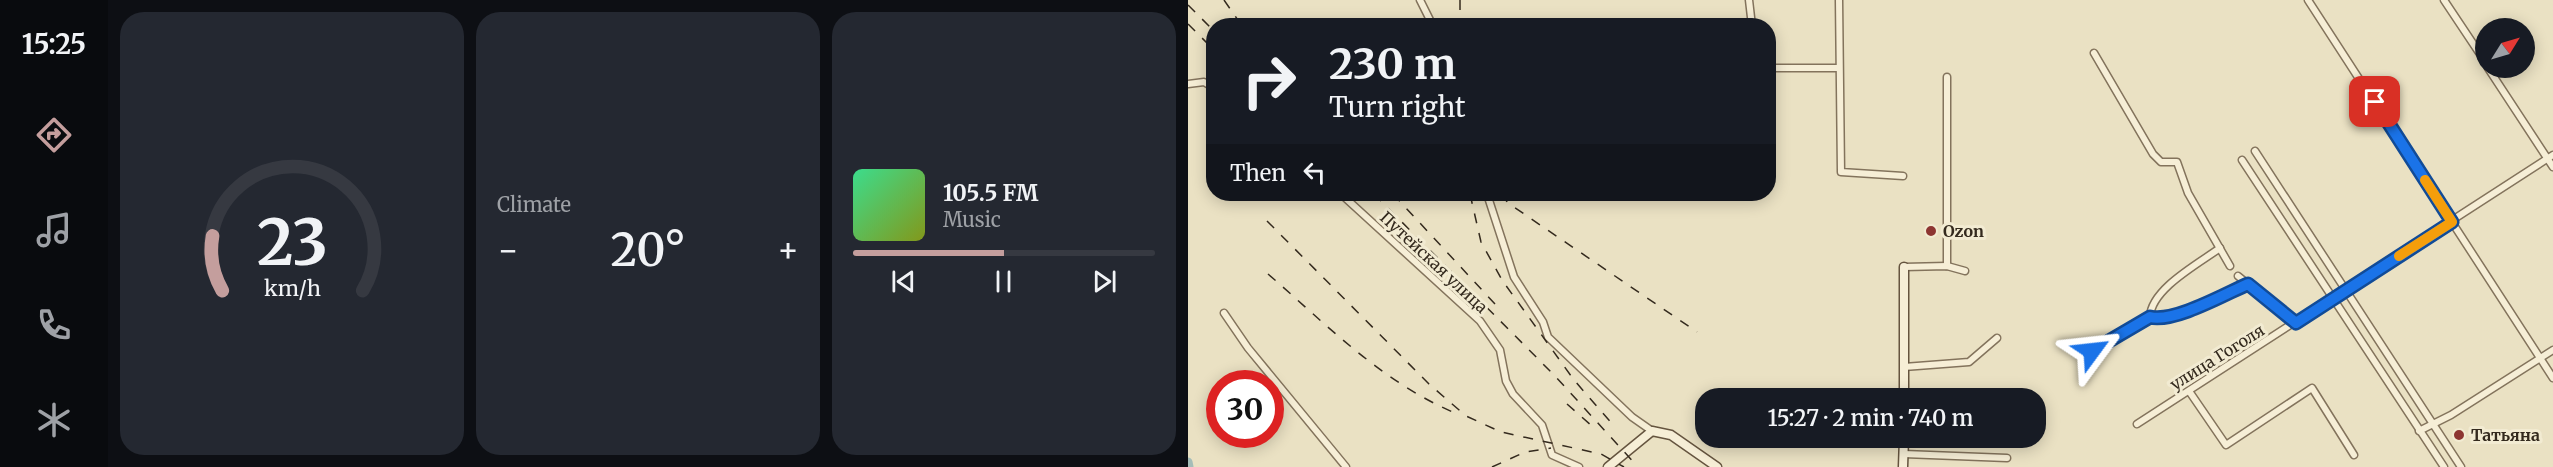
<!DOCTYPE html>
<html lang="en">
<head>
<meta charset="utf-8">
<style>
  body { margin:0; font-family:Merriweather,serif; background:#242831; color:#f1f3f6; height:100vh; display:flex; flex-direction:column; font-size:22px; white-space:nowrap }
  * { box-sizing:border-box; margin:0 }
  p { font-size:20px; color:#9ea1a6 }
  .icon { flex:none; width:33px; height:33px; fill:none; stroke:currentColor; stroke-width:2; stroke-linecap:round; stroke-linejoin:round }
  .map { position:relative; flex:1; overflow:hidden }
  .panel { display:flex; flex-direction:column; gap:12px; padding:12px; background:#0d0f14; width:1080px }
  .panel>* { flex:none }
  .guide { position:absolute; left:18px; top:18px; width:570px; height:183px; border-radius:24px; box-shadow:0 3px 15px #0003; background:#171b24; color:#f1f3f6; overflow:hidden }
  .needle { width:39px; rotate:53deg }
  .tools { position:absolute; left:1287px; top:18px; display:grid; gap:12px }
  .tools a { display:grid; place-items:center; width:60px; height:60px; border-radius:50%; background:#171b24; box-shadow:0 3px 15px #0003; font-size:30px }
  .speed { position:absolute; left:18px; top:370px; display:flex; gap:12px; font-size:30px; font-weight:700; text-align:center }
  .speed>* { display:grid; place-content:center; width:78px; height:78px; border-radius:50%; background:#171b24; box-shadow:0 3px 15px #0003; line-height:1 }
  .speed .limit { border:9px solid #d22; background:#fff; color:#111 }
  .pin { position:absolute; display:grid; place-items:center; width:51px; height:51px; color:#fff; margin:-26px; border-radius:12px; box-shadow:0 3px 9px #0006 }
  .me { position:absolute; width:66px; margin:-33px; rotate:60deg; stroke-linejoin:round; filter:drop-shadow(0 0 4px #0008) }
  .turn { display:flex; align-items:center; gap:21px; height:126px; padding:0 24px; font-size:27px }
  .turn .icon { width:78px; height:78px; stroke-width:2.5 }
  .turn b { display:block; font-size:42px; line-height:51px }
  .then { display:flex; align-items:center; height:57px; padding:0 24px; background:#0003; gap:12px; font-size:22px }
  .big { font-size:45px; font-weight:600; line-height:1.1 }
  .panel .tile { flex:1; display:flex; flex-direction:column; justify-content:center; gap:9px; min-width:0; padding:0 21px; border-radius:24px; background:#242831 }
  .panel .dial { align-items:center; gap:0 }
  .dial svg { height:156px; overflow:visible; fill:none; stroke:#363941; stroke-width:7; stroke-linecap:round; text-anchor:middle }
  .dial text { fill:#f1f3f6; stroke:none }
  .song { display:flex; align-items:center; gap:18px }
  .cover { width:72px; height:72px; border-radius:9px; background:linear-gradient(135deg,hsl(150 70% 55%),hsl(70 70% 35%)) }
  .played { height:6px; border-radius:3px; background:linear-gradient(90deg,#c49e9d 50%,#363941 50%) }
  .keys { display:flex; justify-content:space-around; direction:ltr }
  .heat { display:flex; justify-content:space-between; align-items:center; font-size:33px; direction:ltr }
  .panel .tiles { flex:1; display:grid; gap:12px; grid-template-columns:repeat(3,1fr) }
  .trip { position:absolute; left:507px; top:388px; width:351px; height:60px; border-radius:24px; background:#171b24; box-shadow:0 3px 15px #0003; font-weight:600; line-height:60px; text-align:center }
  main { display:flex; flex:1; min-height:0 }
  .tabs { display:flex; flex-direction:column; width:108px; justify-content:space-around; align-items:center; background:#090b0e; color:#9ea1a6 }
  .tabs .icon { width:42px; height:42px }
  .tabs .current { color:#c49e9d }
  .tabs b { font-size:27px; color:#f1f3f6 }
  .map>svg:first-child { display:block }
</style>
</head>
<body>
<main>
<nav class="tabs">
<b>15:25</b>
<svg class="icon current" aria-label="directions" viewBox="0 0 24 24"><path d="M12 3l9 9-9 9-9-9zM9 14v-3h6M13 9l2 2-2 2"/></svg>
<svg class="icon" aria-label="music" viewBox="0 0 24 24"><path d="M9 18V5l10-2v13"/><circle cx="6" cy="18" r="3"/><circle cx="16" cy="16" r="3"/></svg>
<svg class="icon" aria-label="phone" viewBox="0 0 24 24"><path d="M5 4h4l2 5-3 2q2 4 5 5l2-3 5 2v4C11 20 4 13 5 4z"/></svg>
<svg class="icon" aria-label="climate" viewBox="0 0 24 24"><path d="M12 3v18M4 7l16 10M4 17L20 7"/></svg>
</nav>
<section class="panel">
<div class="tiles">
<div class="tile dial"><svg viewBox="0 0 100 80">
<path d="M14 69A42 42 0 1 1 86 69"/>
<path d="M14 69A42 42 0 0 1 9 41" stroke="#c49e9d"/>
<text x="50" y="56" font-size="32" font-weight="700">23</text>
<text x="50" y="72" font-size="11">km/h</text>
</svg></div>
<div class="tile"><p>Climate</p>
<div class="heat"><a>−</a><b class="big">20°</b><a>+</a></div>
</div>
<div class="tile">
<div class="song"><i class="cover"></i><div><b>105.5 FM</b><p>Music</p></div></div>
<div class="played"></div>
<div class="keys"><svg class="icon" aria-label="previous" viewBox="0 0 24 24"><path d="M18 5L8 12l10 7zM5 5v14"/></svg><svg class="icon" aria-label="pause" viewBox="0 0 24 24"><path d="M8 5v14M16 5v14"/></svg><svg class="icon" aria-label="next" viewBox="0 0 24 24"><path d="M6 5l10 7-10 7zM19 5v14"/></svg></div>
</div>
</div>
</section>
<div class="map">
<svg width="1365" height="467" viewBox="0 0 1365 467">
  <rect width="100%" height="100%" fill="#eae1c3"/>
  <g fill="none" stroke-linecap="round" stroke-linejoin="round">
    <!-- river -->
    <path stroke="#a5bdb8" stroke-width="9" d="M0,462L1,467"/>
    <!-- street casing -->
    <g stroke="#83735c" stroke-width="9">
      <g id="street">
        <path d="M232,0L245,26"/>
        <path d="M561,0L564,26"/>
        <path d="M651,0L653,172L715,176"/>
        <path d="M1120,0L1365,378"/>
        <path d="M1256,0L1298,63"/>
        <path d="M906,53L965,154L973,162H989L1000,193L1042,266"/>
        <path d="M580,68H651"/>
        <path d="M1300,68L1365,167"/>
        <path d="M0,84L16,82L26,88"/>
        <path d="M1067,151L1273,467"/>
        <path d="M1054,160L1256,467"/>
        <path d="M153,194L292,321L312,350L318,381L325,394L354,425L364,455L391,467"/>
        <path d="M299,194L326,277L355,322L360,337L444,417L464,431"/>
        <path d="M759,266V77"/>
        <path d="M716,267L759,266L777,271"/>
        <path d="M1050,276L1108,323"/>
        <path d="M36,313L60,348L158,467"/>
        <path d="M962,317C963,289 1010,264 1032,248"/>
        <path d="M904,351L962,317C987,323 1036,294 1060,284"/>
        <path d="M716,367L781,362L809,338"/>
        <path d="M1001,391L1038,445L1124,388L1166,455"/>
        <path d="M949,424L1365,155"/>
        <path d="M1231,431L1263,415L1365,350"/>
        <path d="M716,454L819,458"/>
      </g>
    </g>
    <!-- secondary casing -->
    <g stroke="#65543f" stroke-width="11">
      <g id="secondary">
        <path d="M716,267V399"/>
        <path d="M420,467L464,431L483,435L529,467"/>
        <path d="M715,467L716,438"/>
      </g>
    </g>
    <!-- street -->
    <use href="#street" stroke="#f6eed6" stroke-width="6"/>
    <!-- secondary -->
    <use href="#secondary" stroke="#f6eed6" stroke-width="8"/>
    <!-- rail -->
    <g stroke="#342a1e" stroke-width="1.5" stroke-dasharray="10 10" stroke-linecap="butt">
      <path d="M36,0L54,26"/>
      <path d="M272,0V26"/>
      <path d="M0,5L26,31"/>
      <path d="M0,24L26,50"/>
      <path d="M186,194L367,376L450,467"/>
      <path d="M205,194L307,304"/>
      <path d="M282,194L293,242L314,280L386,380L426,426"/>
      <path d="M313,194L320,203L509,332"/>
      <path d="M79,221L241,384L278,416L313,432L413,454L436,467"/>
      <path d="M80,274C139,325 194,382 267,413"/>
      <path d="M379,404L404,426"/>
      <path d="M304,467L337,452L363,448"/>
    </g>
  </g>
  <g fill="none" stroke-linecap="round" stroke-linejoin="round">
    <!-- route casing -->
    <g stroke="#114b97" stroke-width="15">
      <path id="route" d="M904,351L962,317C986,323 1037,294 1060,284L1108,323L1264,222L1187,102"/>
    </g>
    <!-- route -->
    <use href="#route" stroke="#1a73e8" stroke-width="10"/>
    <!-- slow -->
    <path stroke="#f59e0b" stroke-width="10" d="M1211,256L1264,222L1237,180"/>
  </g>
  <!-- markers -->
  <g fill="#8d3531" stroke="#f2ebd2" stroke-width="2">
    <circle cx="743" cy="231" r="6"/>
    <circle cx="1271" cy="435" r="6"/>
  </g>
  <g text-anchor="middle" stroke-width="6" stroke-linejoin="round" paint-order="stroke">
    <!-- poi labels -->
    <g font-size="16" font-weight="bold" fill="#342a1e" stroke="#f2ebd2" text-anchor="start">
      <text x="755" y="237">Ozon</text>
      <text x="1283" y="441">Татьяна</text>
    </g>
    <!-- street labels -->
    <g font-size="16" fill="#342a1e" stroke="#f2ebd2">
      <text transform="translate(246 262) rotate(43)" y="6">Путейская улица</text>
      <text transform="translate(1029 357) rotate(-32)" y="6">улица Гоголя</text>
    </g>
  </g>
</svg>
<div class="tools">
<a><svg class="needle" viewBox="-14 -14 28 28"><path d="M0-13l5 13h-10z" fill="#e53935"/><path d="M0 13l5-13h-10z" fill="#9ea1a6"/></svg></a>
</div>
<div class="speed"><div class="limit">30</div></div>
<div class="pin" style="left:1187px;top:102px;background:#d93025"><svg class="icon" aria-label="arrive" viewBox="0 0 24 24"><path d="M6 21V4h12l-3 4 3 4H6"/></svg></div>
<svg class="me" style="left:904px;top:351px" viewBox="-20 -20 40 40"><path d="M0-17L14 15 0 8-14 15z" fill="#1a73e8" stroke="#fff" stroke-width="4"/></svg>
<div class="trip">15:27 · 2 min · 740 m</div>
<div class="guide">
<div class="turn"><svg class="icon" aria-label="right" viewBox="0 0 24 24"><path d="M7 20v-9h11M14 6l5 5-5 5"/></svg><div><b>230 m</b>Turn right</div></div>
<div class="then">Then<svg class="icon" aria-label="left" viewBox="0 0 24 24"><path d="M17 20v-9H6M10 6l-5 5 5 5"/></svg></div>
</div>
</div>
</main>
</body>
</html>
